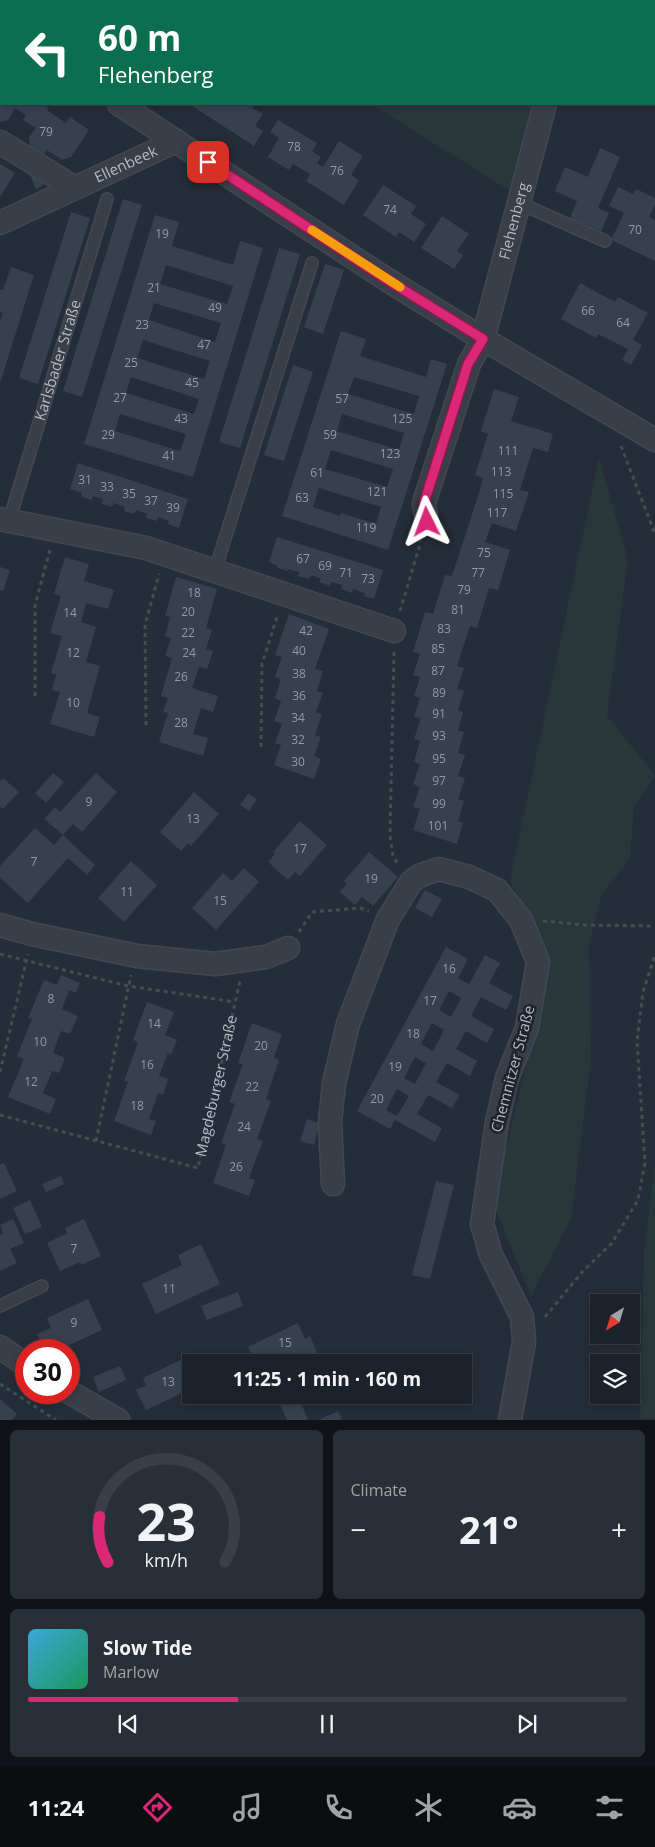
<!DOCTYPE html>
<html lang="en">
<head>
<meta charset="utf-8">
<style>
  body { margin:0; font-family:"Open Sans",sans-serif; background:#292f36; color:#f1f3f6; height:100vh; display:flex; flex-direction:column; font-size:19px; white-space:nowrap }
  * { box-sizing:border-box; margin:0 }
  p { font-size:16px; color:#a0a4a8 }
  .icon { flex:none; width:28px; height:28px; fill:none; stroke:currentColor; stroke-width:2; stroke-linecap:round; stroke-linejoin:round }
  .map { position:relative; height:1420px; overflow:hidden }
  .drawer { display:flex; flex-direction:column; gap:10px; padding:10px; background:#0f1317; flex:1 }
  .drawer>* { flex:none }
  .hud { position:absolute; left:0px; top:0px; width:655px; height:105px; box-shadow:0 2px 8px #0003,0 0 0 1px #3a3f47; background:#0b6e4f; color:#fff; overflow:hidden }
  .needle { width:32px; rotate:218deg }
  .buttons { position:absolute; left:590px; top:1294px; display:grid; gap:10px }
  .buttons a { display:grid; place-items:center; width:50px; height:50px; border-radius:0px; background:#1c222a; box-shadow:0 2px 8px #0003,0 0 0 1px #3a3f47; font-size:25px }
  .speed { position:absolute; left:15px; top:1339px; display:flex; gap:10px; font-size:25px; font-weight:700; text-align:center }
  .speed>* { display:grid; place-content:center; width:65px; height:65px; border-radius:50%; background:#1c222a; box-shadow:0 2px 8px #0003,0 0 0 1px #3a3f47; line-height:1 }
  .speed .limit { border:8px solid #d22; background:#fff; color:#111 }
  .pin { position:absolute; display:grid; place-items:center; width:42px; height:42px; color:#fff; margin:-21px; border-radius:10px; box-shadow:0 2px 8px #0006 }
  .me { position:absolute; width:55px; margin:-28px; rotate:357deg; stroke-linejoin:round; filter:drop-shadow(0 0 4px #0008) }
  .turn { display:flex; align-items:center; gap:18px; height:105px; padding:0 15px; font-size:22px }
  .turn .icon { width:65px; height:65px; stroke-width:2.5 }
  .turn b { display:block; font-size:35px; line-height:42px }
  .big { font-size:38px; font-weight:700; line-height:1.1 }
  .drawer .card { flex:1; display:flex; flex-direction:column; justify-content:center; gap:8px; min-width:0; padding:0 18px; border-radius:8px; background:#292f36 }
  .drawer .dial { align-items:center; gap:0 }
  .dial svg { height:130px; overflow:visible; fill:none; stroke:#3a3f47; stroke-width:7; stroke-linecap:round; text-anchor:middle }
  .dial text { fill:#f1f3f6; stroke:none }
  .song { display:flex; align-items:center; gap:15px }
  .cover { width:60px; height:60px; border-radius:8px; background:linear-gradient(135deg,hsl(200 70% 55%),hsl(150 70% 35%)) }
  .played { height:5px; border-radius:2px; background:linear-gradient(90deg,#db2777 35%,#3a3f47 35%) }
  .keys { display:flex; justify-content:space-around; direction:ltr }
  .heat { display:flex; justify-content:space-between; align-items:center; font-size:28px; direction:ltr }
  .drawer .tiles { flex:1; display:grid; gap:10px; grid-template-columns:1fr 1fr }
  .card:last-child { grid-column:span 2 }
  .trip { position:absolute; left:182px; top:1354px; width:290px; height:50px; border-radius:0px; background:#1c222a; box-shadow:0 2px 8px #0003,0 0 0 1px #3a3f47; font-weight:700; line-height:50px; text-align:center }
  .tabs { display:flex; height:80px; justify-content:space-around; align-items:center; background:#0b0e11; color:#a0a4a8 }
  .tabs .icon { width:35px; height:35px }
  .tabs .active { color:#db2777 }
  .tabs b { font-size:22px; color:#f1f3f6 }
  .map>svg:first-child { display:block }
</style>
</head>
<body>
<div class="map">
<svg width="655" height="1420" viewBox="0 0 655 1420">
  <rect width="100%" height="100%" fill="#252d38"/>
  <!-- green -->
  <g fill="#27373a">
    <path d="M205,0H573L572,1Z"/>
    <path d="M371,104H546L521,198Z"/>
    <path d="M599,458L628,559L607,716L655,775V777L634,807L630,859L601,895L589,946L591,1059L571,1218L531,1296L493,1203L550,967L510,880Z"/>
    <path d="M655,1161V1419H640L644,1253Z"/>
  </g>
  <!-- building -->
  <g fill="#37404f" fill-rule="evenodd">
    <path d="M0,104H42L48,108L47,110L66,123L70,117L89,130L71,157L62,160L47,150L44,155L30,146L29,137L36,128L23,120L26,115L15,108L8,120L0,122Z"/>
    <path d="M189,104H255L252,108L263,114L255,126L263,131L254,146Z"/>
    <path d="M278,120L317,143L312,151L321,157L317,163L323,167L339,141L363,156L351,175L359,180L344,205L306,181L310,174L293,164L289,170L268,157L279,138L270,132Z"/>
    <path d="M600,148L620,157L598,208L609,213L601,231L570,218L577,201L555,191L565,167L588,177Z"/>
    <path d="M0,164L15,173L0,197Z"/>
    <path d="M37,169L52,180L36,189L29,173Z"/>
    <path d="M383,185L416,206L411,214L426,224L414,242L399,232L396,237L363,215Z"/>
    <path d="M618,187L633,194L636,189L655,198V205L649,217L655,220V261L611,240L624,213L609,206Z"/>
    <path d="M123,199L142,205L82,397L63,391Z"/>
    <path d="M71,212L90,218L38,384L19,378Z"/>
    <path d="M155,215L179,222L172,246L233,265L240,241L263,248L193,477L84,444ZM166,265L233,286L227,304L160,284ZM154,303L221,323L215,342L149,320ZM143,340L210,361L204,379L137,358ZM131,377L199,399L194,414L126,393ZM120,414L186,434L180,451L115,431Z"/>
    <path d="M442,216L469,234L457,251L463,255L454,269L421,248Z"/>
    <path d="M279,248L300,254L240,448L219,442Z"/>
    <path d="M325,264L344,270L323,334L304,327Z"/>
    <path d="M11,267L34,275L0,383V321L3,313L0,312V290H3Z"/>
    <path d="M580,283L615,302L618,297L648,313L633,340L642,345L631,365L622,360L628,349L598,334L596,338L561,319Z"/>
    <path d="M341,331L366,339L360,356L426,377L431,359L447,364L388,550L282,516ZM354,377L419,396L414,414L348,394ZM342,414L404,433L399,450L337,431ZM331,450L393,469L387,487L325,469ZM319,488L381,507L376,524L341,513L340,516L313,507Z"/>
    <path d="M293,365L313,372L284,461L264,455Z"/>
    <path d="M494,389L519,397L511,421L553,434L548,452L533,448L520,490L529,492L516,531L492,523L485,542L510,550L498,590L489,588L477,628L470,626L457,666L464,668L457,689L464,691L458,710L463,712L458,730L464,732L458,753L465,755L458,776L465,778L458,799L464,801L458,821L463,823L457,844L413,830L420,809L413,807L420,787L413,784L420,764L414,762L420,741L414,739L421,718L414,717L420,698L414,696L420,677L413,675L420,654L413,652L425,612L433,614L445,575L452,576L478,496L483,478L475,475L488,434L481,431Z"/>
    <path d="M78,463L188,499L179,528L168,524L169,521L158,517L157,521L146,518L147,514L136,510L134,514L124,511L125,507L113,503L112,507L102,504L103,499L93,496L92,500L81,497L82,493L70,489Z"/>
    <path d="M277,537L383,570L374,599L364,596L365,593L353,589L352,593L341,589L342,585L331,582L330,586L319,582L321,579L311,575L309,579L298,576L299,572L288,569V571L277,568L278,566L269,562Z"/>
    <path d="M65,557L89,564L84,581L114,590L108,609L86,603L81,622L96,627L86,662L100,666L87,713L100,717L94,737L50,724L60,692L52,690L56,675L51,673L62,636L50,633L61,596L54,594Z"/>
    <path d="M0,567L10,570L3,591L0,590Z"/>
    <path d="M176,577L217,589L206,628L212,630L206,649L213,651L207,669L199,667L192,688L218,696L213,712L201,708L193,734L208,738L203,756L159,742L168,713L163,712L168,698L161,696L172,658L165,656L171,638L165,636L170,617L165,616Z"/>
    <path d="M289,614L329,629L315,669L323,671L317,691L323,693L316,712L322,714L315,735L321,737L314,756L321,759L314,779L274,765L281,745L275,743L282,724L274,721L281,701L275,698L281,679L275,677L282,657L275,655Z"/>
    <path d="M53,773L64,782L46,803L35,793Z"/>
    <path d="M96,773L117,792L82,832L73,824L63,835L95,865L87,875L68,858L28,903L0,878V866L35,828L54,845L63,835L44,819L55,807L60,812Z"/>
    <path d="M3,778L19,792L3,809L0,806V781Z"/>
    <path d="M194,792L219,814L191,846L188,843L181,851L160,832Z"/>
    <path d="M248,794L257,799L249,811L240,805Z"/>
    <path d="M300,821L327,845L300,876L295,872L288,880L268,862L275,854L273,852Z"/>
    <path d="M369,852L398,877L373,906L362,897L355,905L340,892L347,884L344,881Z"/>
    <path d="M131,861L157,885L124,922L98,898Z"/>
    <path d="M244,868L259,882L216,930L192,908L223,873L232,881Z"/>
    <path d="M425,890L442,899L432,917L415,908Z"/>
    <path d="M446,947L468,959L458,978L469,984L485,955L500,963L489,983L513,996L506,1010L481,997L471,1016L494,1029L487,1043L466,1031L456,1049L477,1061L470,1076L447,1063L436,1082L460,1095L452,1108L428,1095L417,1114L442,1128L435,1142L395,1120L390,1129L357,1111ZM449,991L461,998L451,1017L439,1010ZM432,1023L444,1030L433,1051L421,1044ZM415,1057L426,1063L415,1084L404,1078ZM397,1089L409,1096L397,1116L386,1110Z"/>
    <path d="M61,975L80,983L76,993L69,990L62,1009L78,1016L70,1034L61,1031L53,1053L65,1058L59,1073L52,1071L43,1093L56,1099L50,1114L8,1097L24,1059L17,1056L32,1019L28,1018L44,980L57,985Z"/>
    <path d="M147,1002L174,1012L165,1035L177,1040L171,1055L168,1053L159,1076L168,1079L163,1095L158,1093L149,1119L156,1121L151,1135L114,1121L128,1082L124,1081L138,1042L133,1040Z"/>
    <path d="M252,1023L282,1034L274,1057L279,1060L266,1099L271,1101L257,1139L263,1141L249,1178L255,1180L249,1196L213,1183L226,1145L221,1143L235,1104L229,1102L243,1064L238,1063Z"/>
    <path d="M307,1119L320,1123L314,1145L300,1141Z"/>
    <path d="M4,1163L17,1191L0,1199V1165Z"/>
    <path d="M61,1176L64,1184L46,1192L42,1184Z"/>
    <path d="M436,1181L454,1185L430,1279L412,1275Z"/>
    <path d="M30,1200L42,1227L25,1234L13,1208Z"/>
    <path d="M13,1219L24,1243L10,1249L17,1263L0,1271V1235L3,1233L0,1225Z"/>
    <path d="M84,1219L101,1256L81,1265L80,1262L60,1271L47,1243L67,1233L65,1228Z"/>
    <path d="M201,1244L220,1284L156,1314L142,1284L182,1265L178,1255Z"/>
    <path d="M238,1292L243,1306L207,1320L201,1306Z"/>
    <path d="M88,1299L102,1330L58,1350H45L37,1334L51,1328L47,1318Z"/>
    <path d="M298,1323L305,1339L310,1336L318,1355L301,1362H296L295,1360L290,1362H255L248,1347Z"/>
    <path d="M187,1357L191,1366V1389L146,1410L136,1390L146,1386L143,1378Z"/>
    <path d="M120,1366L126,1380L99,1392L93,1377Z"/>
    <path d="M298,1396L308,1420H287L280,1404Z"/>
    <path d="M0,1399L17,1414L12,1420H0Z"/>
    <path d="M338,1411L342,1420H319Z"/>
  </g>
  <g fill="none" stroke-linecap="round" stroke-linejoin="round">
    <!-- lane casing -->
    <g stroke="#414852" stroke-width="14">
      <g id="lane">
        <path d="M519,203L605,241"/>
        <path id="s2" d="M9,521L107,199"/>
        <path d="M215,570L312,263"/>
        <path d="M0,1306L42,1286"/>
      </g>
    </g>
    <!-- street casing -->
    <g stroke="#414852" stroke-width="25">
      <g id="street">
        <path d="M575,1V0"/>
        <path d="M0,26L1,27"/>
        <path d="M119,104L386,279L483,339L655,440"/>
        <path d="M0,142L75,188"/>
        <path id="s3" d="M0,223L176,141"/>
        <path d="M0,519L146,548L394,631"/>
        <path id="s4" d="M427,522L424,503L469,364L483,339L545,104"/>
        <path d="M0,925L32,934L137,956L215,964L266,957L288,948"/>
        <path d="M333,1184L330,1122L334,1083L348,1024L388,919L411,882L419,876L439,869L469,877L497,890L521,920L538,962L527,1028L507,1078L497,1122L482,1224L491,1255L522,1317L524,1342L510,1420"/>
        <path d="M0,1347L26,1365"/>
        <path d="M69,1392L118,1420"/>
      </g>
    </g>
    <!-- path -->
    <g stroke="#3f5052" stroke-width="3" stroke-dasharray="4 4" stroke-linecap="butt">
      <path d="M621,446L655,534"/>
      <path d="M400,611L421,541"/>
      <path d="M394,652L390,835L393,856L399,866"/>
      <path d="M35,696V605L50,550"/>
      <path d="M146,725L145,625L159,574"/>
      <path d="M261,747L262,664L278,614"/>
      <path d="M543,921L585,925L655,926"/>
      <path d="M299,932L312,912L360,908L369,911"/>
      <path d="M0,954L128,986L235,1002"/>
      <path d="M0,1072L28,954"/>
      <path id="s1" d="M0,1115L198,1168L240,981"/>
      <path d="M96,1141L131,975"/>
      <path d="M545,1317L583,1271L612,1243L638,1200L645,1163L637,1041L643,992L655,955"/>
      <path d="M0,1384L56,1420"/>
    </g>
    <!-- lane -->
    <use href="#lane" stroke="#383f49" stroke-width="11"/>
    <!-- street -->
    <use href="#street" stroke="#383f49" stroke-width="22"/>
  </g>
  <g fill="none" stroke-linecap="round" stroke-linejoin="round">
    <!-- route casing -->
    <g stroke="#8e194d" stroke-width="12">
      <path id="route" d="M208,162L386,279L483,339L468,364L424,503L427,522"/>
    </g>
    <!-- route -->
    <use href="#route" stroke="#db2777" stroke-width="9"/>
    <!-- slow -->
    <path stroke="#f59e0b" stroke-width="9" d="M312,230L400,287"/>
  </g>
  <g text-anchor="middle" stroke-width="5" stroke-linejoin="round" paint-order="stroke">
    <!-- number labels -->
    <g font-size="12" fill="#929aa6">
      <text x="46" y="136">79</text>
      <text x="294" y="151">78</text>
      <text x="337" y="175">76</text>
      <text x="390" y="214">74</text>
      <text x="635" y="234">70</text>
      <text x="162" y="238">19</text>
      <text x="154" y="292">21</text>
      <text x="215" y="312">49</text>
      <text x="588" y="315">66</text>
      <text x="623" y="327">64</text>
      <text x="142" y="329">23</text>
      <text x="204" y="349">47</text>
      <text x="131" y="367">25</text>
      <text x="192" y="387">45</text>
      <text x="120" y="402">27</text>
      <text x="342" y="403">57</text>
      <text x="181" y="423">43</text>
      <text x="402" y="423">125</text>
      <text x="108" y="439">29</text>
      <text x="330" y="439">59</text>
      <text x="508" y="455">111</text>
      <text x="390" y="458">123</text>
      <text x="169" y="460">41</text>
      <text x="501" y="476">113</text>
      <text x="317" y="477">61</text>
      <text x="85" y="484">31</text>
      <text x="107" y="491">33</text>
      <text x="377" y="496">121</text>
      <text x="129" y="498">35</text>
      <text x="503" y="498">115</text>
      <text x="302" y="502">63</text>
      <text x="151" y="505">37</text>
      <text x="173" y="512">39</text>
      <text x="497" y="517">117</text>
      <text x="366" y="532">119</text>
      <text x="484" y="557">75</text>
      <text x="303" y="563">67</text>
      <text x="325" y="570">69</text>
      <text x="346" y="577">71</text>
      <text x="478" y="577">77</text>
      <text x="368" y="583">73</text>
      <text x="464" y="594">79</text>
      <text x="194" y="597">18</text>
      <text x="458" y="614">81</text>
      <text x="188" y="616">20</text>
      <text x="70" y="617">14</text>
      <text x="444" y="633">83</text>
      <text x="306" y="635">42</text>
      <text x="188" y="637">22</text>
      <text x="438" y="653">85</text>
      <text x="299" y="655">40</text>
      <text x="73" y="657">12</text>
      <text x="189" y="657">24</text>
      <text x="438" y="675">87</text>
      <text x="299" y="678">38</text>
      <text x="181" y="681">26</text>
      <text x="439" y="697">89</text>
      <text x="299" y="700">36</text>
      <text x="73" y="707">10</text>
      <text x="439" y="718">91</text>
      <text x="298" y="722">34</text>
      <text x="181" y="727">28</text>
      <text x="439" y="740">93</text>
      <text x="298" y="744">32</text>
      <text x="439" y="763">95</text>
      <text x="298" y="766">30</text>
      <text x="439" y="785">97</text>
      <text x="89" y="806">9</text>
      <text x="439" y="808">99</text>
      <text x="193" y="823">13</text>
      <text x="438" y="830">101</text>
      <text x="300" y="853">17</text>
      <text x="34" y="866">7</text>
      <text x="371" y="883">19</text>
      <text x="127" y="896">11</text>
      <text x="220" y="905">15</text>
      <text x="449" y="973">16</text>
      <text x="51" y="1003">8</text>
      <text x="430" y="1005">17</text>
      <text x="154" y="1028">14</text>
      <text x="413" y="1038">18</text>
      <text x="40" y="1046">10</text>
      <text x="261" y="1050">20</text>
      <text x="147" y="1069">16</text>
      <text x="395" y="1071">19</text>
      <text x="31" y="1086">12</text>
      <text x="252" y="1091">22</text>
      <text x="377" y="1103">20</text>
      <text x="137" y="1110">18</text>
      <text x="244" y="1131">24</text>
      <text x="236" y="1171">26</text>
      <text x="74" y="1253">7</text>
      <text x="169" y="1293">11</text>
      <text x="74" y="1327">9</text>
      <text x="285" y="1347">15</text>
      <text x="168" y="1386">13</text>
    </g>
    <!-- street labels -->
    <g font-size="15" fill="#b3bac5" stroke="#1d242e">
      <text dy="5" stroke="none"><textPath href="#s3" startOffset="139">Ellenbeek</textPath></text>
      <text dy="5" stroke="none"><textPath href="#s4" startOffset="316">Flehenberg</textPath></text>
      <text dy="5" stroke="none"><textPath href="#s2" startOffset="168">Karlsbader Straße</textPath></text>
      <text transform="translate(513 1069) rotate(-75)" y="5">Chemnitzer Straße</text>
      <text dy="5" stroke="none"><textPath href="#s1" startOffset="289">Magdeburger Straße</textPath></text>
    </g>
  </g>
</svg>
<div class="buttons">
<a><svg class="needle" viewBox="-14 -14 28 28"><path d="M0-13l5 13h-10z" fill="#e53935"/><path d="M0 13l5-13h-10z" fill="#a0a4a8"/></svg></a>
<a><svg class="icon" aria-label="layers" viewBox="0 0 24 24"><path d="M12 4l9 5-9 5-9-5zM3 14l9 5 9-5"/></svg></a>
</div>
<div class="speed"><div class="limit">30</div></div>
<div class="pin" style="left:208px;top:162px;background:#d93025"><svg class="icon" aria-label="arrive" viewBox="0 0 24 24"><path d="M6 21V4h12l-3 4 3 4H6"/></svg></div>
<svg class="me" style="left:427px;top:522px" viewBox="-20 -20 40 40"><path d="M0-17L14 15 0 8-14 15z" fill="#db2777" stroke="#fff" stroke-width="4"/></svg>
<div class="trip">11:25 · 1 min · 160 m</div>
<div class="hud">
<div class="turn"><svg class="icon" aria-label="left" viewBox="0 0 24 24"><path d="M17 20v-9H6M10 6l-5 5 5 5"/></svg><div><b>60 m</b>Flehenberg</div></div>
</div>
</div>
<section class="drawer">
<div class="tiles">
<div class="card dial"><svg viewBox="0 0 100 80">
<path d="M14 69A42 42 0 1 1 86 69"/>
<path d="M14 69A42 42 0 0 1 9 41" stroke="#db2777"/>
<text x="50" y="56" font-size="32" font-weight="700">23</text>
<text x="50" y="72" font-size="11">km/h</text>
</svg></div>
<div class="card"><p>Climate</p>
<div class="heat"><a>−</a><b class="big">21°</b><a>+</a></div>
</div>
<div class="card">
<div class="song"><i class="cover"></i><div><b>Slow Tide</b><p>Marlow</p></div></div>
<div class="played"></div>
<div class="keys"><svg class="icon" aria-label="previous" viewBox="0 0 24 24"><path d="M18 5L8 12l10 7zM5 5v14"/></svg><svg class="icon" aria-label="pause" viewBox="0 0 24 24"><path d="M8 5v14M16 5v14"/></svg><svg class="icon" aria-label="next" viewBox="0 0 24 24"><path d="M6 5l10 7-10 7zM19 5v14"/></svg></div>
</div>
</div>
</section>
<nav class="tabs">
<b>11:24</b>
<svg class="icon active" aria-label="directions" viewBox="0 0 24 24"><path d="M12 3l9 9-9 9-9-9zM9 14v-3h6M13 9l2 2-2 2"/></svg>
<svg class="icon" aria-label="music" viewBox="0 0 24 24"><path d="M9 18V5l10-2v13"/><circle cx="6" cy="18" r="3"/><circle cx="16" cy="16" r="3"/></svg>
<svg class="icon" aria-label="phone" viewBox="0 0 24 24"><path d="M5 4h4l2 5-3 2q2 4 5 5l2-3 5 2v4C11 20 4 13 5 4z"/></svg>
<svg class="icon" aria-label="climate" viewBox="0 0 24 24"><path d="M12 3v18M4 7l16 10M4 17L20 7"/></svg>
<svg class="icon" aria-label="car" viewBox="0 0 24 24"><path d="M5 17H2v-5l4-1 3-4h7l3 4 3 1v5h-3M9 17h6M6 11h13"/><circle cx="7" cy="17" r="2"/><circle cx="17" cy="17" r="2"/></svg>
<svg class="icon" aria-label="filters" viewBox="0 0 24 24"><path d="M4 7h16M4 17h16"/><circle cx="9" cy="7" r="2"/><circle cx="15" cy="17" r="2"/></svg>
</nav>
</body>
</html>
